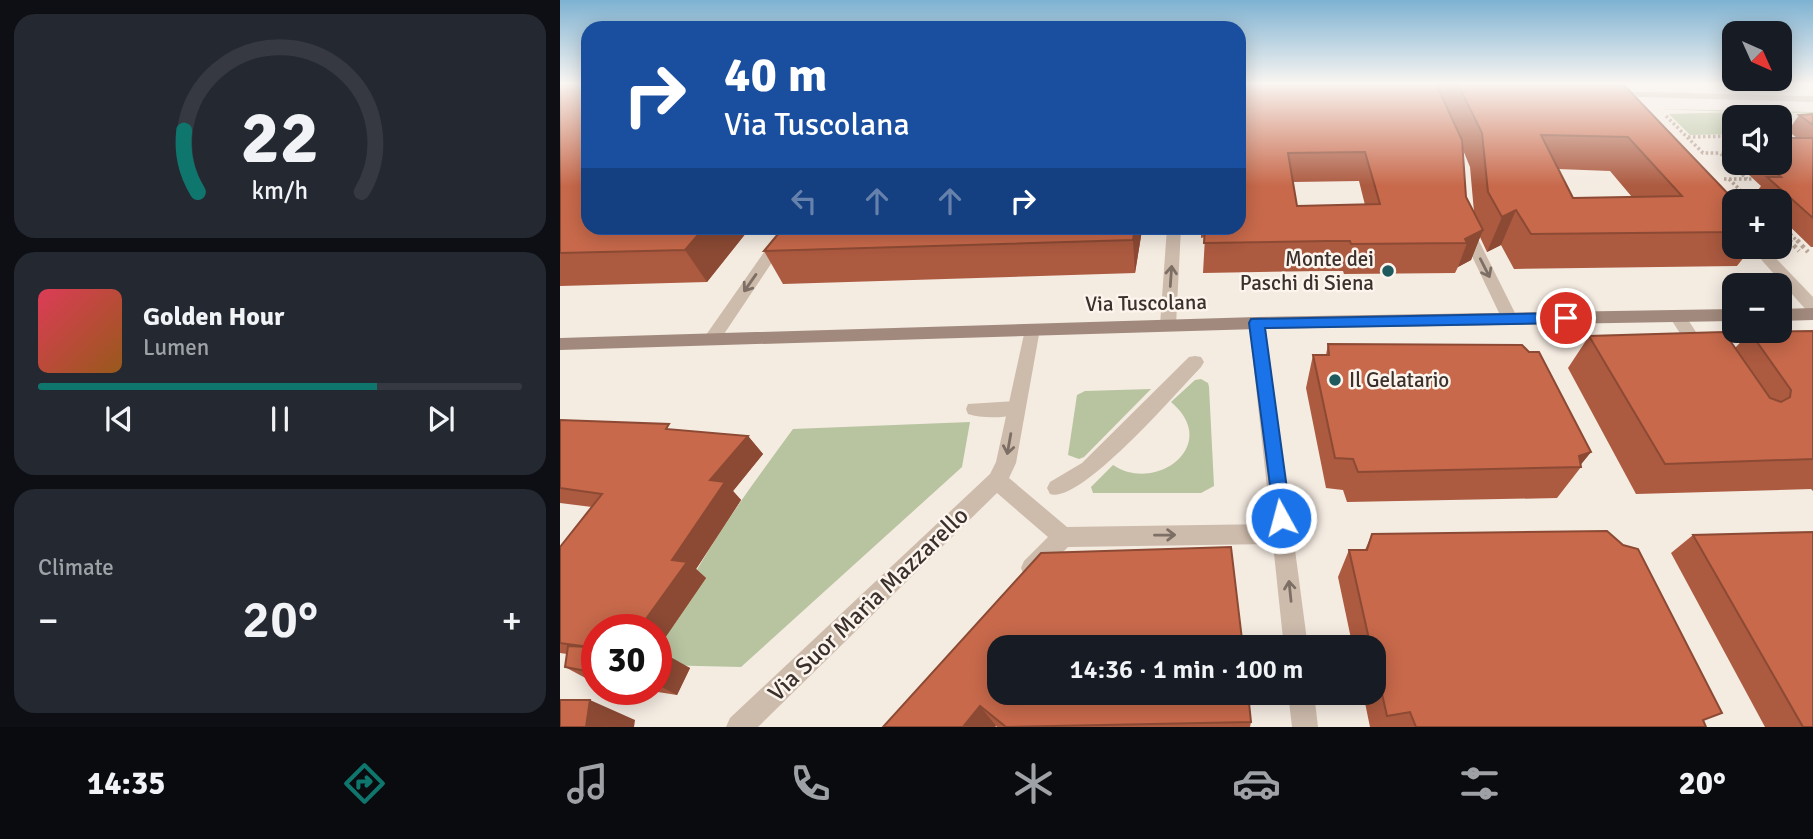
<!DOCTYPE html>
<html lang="en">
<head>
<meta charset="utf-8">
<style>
  body { margin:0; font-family:Signika,sans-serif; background:#242831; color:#f1f3f6; height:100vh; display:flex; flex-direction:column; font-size:26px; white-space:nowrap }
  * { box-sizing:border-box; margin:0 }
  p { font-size:23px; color:#9ea1a6 }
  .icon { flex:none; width:38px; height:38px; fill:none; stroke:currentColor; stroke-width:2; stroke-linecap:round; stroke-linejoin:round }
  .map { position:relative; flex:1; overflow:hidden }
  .side { display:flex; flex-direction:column; gap:14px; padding:14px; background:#0d0f14; width:560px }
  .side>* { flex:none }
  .guide { position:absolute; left:21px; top:21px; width:665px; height:214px; border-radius:21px; box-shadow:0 4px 18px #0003; background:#1a4fa0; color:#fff; overflow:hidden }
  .needle { width:46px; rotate:135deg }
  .controls { position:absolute; left:1162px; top:21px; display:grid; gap:14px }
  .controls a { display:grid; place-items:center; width:70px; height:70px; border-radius:14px; background:#171b24; box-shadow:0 4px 18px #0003; font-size:35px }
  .speed { position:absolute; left:21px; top:614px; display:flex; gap:14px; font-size:35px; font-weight:700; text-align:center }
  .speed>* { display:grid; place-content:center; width:91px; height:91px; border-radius:50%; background:#171b24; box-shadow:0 4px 18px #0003; line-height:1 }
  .speed .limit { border:10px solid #d22; background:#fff; color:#111 }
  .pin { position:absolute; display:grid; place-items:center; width:60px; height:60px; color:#fff; margin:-30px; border:4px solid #fff; border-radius:50%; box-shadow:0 2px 7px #0007 }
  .me { position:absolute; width:77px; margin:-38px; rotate:353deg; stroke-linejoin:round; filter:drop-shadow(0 0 5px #0008) }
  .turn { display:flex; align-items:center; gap:24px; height:147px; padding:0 28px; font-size:32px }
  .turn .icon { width:91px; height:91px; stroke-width:2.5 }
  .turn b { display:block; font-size:49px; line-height:60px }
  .lanes { display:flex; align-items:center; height:66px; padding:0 28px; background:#0003; justify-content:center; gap:35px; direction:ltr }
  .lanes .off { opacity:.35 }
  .big { font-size:52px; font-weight:600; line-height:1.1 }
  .side .card { flex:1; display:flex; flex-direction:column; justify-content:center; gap:10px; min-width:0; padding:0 24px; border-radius:21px; background:#242831 }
  .side .dial { align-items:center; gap:0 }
  .dial svg { height:182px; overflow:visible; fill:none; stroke:#363941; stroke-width:7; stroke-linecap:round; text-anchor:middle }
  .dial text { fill:#f1f3f6; stroke:none }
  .song { display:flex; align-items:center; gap:21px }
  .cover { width:84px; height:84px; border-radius:10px; background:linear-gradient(135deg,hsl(350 70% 55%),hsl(30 70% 35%)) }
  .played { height:7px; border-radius:4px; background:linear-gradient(90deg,#0f766e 70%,#363941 70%) }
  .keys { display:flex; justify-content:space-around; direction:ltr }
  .heat { display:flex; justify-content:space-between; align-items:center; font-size:38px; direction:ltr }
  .trip { position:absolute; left:427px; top:635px; width:399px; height:70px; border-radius:21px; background:#171b24; box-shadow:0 4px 18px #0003; font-weight:600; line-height:70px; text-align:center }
  .tabs { display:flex; height:112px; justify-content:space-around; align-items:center; background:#090b0e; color:#9ea1a6 }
  .tabs .icon { width:49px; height:49px }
  .tabs .on { color:#0f766e }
  .tabs b { font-size:32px; color:#f1f3f6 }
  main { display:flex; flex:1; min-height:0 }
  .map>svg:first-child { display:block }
</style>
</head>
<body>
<main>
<section class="side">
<div class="card dial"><svg viewBox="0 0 100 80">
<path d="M14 69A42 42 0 1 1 86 69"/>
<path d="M14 69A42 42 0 0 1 8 42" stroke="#0f766e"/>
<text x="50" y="56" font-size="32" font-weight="700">22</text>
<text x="50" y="72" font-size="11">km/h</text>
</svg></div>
<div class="card">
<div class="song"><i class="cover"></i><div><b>Golden Hour</b><p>Lumen</p></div></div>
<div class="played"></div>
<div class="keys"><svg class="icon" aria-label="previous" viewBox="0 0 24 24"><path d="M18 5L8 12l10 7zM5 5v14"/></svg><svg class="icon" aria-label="pause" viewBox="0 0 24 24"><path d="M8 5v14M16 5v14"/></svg><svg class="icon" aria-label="next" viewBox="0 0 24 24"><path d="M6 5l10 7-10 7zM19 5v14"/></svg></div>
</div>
<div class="card"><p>Climate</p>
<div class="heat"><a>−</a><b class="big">20°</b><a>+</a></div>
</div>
</section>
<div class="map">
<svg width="1253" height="727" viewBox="0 0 1253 727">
  <rect width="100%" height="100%" fill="#f4ebe1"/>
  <!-- green -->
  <g fill="#b8c4a0">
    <path d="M1095,109L1253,112V113L1188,112L1193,117H1174V134L1130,135L1109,114L1176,112Z"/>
    <path d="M641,379L648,383L649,387L654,486L641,493H533L531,487L553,465C596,494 662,445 611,402L635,380Z"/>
    <path d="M591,389L524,457L519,459L508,455L517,395L525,391Z"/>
    <path d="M410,422L402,467L181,667L96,665C96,646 105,632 113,615C145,548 189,489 233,429Z"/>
  </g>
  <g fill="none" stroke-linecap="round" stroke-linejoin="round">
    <!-- path-far1 -->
    <g stroke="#b9a596" stroke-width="3.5" stroke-dasharray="2.5 2.5" stroke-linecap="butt">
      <path d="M1106,116L1143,153H1160"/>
      <path d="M1220,133L1229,141"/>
      <path d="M1128,137L1174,136"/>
      <path d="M1174,153H1160L1187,179"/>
      <path d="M1164,179H1193"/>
      <path d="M1169,179L1191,201"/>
      <path d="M1220,223L1238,242"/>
      <path d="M1220,230L1231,242"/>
    </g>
    <!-- path -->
    <g stroke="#b9a596" stroke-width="4.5" stroke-dasharray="3.5 3.5" stroke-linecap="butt">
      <path d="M1229,240L1239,251"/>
      <path d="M1237,240L1248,252"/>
    </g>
    <!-- service -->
    <g fill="#cdbbac" fill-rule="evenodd">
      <path d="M1117,310L1123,312L1147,349L1150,353L1147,357H1135L1109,316Z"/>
      <path d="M456,401L463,403L465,408L463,413C448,418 423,419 408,414L406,409L408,404Z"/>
    </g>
    <!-- pedestrian -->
    <path fill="#cdbbac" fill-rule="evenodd" d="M635,356L641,357L644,362L641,367C618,391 520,505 490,494L487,488L490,482L522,463L629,357Z"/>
    <!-- minor -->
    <g fill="#cdbbac" fill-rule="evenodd">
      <path d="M1050,91L1253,96V102L1046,96L1044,94Z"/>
      <path d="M906,225L913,229L958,319L956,323H944L942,319L899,229Z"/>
      <path d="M221,228H235L158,343H146L144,339L146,335Z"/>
      <path d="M607,228H621L616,325L608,331L600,325Z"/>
      <path d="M1190,247H1205L1253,297V313L1247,311Z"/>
      <path d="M697,317L705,323L748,648H724L713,544L508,547L480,575L472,579L464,575L461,568L464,561L488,537L437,493L198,727H166L170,718L430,474L436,462L466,325H478L480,329L456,463L449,478L507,527L711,524L689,323Z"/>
      <path d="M728,693H754L758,727H732Z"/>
    </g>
    <!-- secondary -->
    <g fill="#a18a7d" fill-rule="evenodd">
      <path d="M1253,308V320L1220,321V309Z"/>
      <path d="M1174,309V321L697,329L0,350V338L697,317Z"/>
    </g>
  </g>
  <!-- wall -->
  <g fill="#ac5a40" fill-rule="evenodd">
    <path d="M0,84L28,228H190L147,282L0,286Z"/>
    <path d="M679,84H1063L1174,201V247H1192L1177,266L954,269L941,245L927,252L920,237L911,260L898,267L895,273L784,274L783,271H762L643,273L645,237L641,238V228H679ZM903,150L910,167L914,212L906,197ZM998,169L1050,171L1072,197L1013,198ZM799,181L805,205L737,206L733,182Z"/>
    <path d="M1253,114V247H1251L1220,217V201H1202L1195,194L1201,186L1176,163H1220L1237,138L1228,131L1239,115Z"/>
    <path d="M1174,147V161L1169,156Z"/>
    <path d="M582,230L575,273L223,284L204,251Z"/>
    <path d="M1253,331V491L1251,489L1076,494L1008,368L1029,336L1175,348L1190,332Z"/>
    <path d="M768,344L1031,452L1020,465L1021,467L997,498L787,502L783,490L766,488L746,388L753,355H766Z"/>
    <path d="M0,420L188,436L203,454L173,491L181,500L136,569L146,578L96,651V630H37V681H31L5,667L7,654L0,653V547L32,507L0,503Z"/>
    <path d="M812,534L1144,722L1146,727H810L803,693H814V648H793L778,577L789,550H805Z"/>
    <path d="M1133,535L1253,727H1205L1111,553Z"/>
    <path d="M481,553L691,722L690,727H437L436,726L435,727H323Z"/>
    <path d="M96,654L130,668L117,695L85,690H96Z"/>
  </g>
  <!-- shaded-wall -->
  <g fill="#8c4a34">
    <path d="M956,210L941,245L927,252L942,217Z"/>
    <path d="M144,228H190L147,282L125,250Z"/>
    <path d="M575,228H582V230L575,273L573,240Z"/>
    <path d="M923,230L911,260L898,267L907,243L905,239Z"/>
    <path d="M188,436L203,454L173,491L181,500L136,569L146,578L96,651V630H78L150,480Z"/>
    <path d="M1031,452L1019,467V456Z"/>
    <path d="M107,655L130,668L117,695L96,684V676Z"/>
    <path d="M30,700L75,720L74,727H26Z"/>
    <path d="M420,706L436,726L435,727H403Z"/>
  </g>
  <!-- building -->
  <g fill="#c8694b" stroke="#8c4a34" stroke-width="2" fill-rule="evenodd">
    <path d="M0,84H28V228H144L125,250L0,253Z"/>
    <path d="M679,84H876L902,140L906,197L923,230L905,239L907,243L791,244L790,241H767L644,243L645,228H679ZM805,152L820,204L737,206L728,153Z"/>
    <path d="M898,84H1063L1175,201H1174V232L971,234L956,210L942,217L928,192L922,133ZM981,135L1068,137L1122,196L1013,198Z"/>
    <path d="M1253,114V125L1239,115Z"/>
    <path d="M1220,138H1253V218L1207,177H1221L1206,163H1220Z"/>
    <path d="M223,228H575L573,240L204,251Z"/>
    <path d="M1253,331V459L1105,464L1029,336L1164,332L1210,398L1221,402L1230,397L1231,390L1190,332Z"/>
    <path d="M768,344L962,345L969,352H979L1031,452L1019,456L1021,467L798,472L793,459L775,458L753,355H769Z"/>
    <path d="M0,420L109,424L106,429L188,436L150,480L165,482L112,560L127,562L78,630H37V673L5,667L8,646L29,647L0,643V547L42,494L0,488Z"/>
    <path d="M1047,531L1063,545L1078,549L1162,713L1143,720L1146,727H856L850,712L827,716L814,658V648H811L789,550H807L812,534Z"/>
    <path d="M1253,532V727H1243L1133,535Z"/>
    <path d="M671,547L683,648H439V693H688L691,722L446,727L420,706L403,727H323L481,553Z"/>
    <path d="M96,654L107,655L96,676Z"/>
    <path d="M0,700H30L26,727H0Z"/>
  </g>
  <!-- one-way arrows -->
  <defs><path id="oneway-shaft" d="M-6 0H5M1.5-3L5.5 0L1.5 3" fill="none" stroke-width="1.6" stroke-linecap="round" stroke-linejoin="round" transform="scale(1.75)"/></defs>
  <g stroke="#7d6f65">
    <use href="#oneway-shaft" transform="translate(925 268) rotate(63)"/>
    <use href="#oneway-shaft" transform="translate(611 276) rotate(-86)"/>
    <use href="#oneway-shaft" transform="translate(190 283) rotate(125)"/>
    <use href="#oneway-shaft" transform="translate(449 444) rotate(100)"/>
    <use href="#oneway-shaft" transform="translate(605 535) rotate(-1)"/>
    <use href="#oneway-shaft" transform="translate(730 591) rotate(-96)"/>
  </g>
  <!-- sky -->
  <linearGradient id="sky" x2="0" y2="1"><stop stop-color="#7eb2d2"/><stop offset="0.45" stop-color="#faf6f2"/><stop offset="1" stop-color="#faf6f2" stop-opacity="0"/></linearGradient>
  <rect width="1253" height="186" fill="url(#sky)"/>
  <!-- route -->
  <path fill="#1a73e8" stroke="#114b97" stroke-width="2" d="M1006,313L1013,318L1006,323L705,328L731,518L728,524L721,527L715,524L689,323L691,319Z"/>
  <!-- markers -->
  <g fill="#1f5a5e" stroke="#fbf5ee" stroke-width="2.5">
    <circle cx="828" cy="271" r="7"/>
    <circle cx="775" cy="380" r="7"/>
  </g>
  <g text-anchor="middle" stroke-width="5" stroke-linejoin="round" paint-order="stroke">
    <!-- poi labels -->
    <g font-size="21" fill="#3b302b" stroke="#fbf5ee" text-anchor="end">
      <text x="814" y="266">Monte dei<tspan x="814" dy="24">Paschi di Siena</tspan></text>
      <text x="789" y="387" text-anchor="start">Il Gelatario</text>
    </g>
    <!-- street labels -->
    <g font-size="21" fill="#3b302b" stroke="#fbf5ee">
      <text transform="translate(586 303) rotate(-1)" y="7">Via Tuscolana</text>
    </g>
    <!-- near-street labels -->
    <g font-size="24" fill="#3b302b" stroke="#fbf5ee">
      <text transform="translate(308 604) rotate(-44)" y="8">Via Suor Maria Mazzarello</text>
    </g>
  </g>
</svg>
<div class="controls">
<a><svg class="needle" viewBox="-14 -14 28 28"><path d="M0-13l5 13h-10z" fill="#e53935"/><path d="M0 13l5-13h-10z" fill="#9ea1a6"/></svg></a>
<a><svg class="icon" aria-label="sound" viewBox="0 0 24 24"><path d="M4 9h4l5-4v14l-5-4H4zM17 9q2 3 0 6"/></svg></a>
<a>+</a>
<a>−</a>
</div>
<div class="speed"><div class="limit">30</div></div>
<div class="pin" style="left:1006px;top:318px;background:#d93025"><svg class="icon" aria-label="arrive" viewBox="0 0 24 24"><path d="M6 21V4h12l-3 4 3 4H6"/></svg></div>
<svg class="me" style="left:721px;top:518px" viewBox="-20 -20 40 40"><circle r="17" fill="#1a73e8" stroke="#fff" stroke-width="3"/><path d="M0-11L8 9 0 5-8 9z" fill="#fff"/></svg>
<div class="trip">14:36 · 1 min · 100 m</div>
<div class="guide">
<div class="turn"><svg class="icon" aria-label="right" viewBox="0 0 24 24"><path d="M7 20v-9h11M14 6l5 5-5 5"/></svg><div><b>40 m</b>Via Tuscolana</div></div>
<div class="lanes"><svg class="icon off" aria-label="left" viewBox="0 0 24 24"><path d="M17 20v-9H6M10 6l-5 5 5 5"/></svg><svg class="icon off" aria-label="ahead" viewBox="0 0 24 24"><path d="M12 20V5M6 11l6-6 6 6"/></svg><svg class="icon off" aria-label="ahead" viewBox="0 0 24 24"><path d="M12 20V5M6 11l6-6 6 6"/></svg><svg class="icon" aria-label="right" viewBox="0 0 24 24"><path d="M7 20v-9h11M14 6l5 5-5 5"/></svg></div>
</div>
</div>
</main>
<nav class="tabs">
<b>14:35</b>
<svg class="icon on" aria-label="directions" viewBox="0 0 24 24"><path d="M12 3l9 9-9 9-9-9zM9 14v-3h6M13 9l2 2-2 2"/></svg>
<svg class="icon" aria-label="music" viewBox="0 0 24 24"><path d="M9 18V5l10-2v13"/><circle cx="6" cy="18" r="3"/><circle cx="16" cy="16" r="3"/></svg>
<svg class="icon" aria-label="phone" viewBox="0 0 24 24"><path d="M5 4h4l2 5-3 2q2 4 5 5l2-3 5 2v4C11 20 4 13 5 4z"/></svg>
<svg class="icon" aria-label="climate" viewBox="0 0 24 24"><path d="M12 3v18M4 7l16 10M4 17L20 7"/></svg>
<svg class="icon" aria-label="car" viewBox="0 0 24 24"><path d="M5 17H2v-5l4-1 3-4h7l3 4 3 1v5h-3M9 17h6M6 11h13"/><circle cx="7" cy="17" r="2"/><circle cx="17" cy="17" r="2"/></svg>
<svg class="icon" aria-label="filters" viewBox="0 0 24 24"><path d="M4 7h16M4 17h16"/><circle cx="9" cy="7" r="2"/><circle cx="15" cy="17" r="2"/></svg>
<b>20°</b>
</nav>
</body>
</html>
